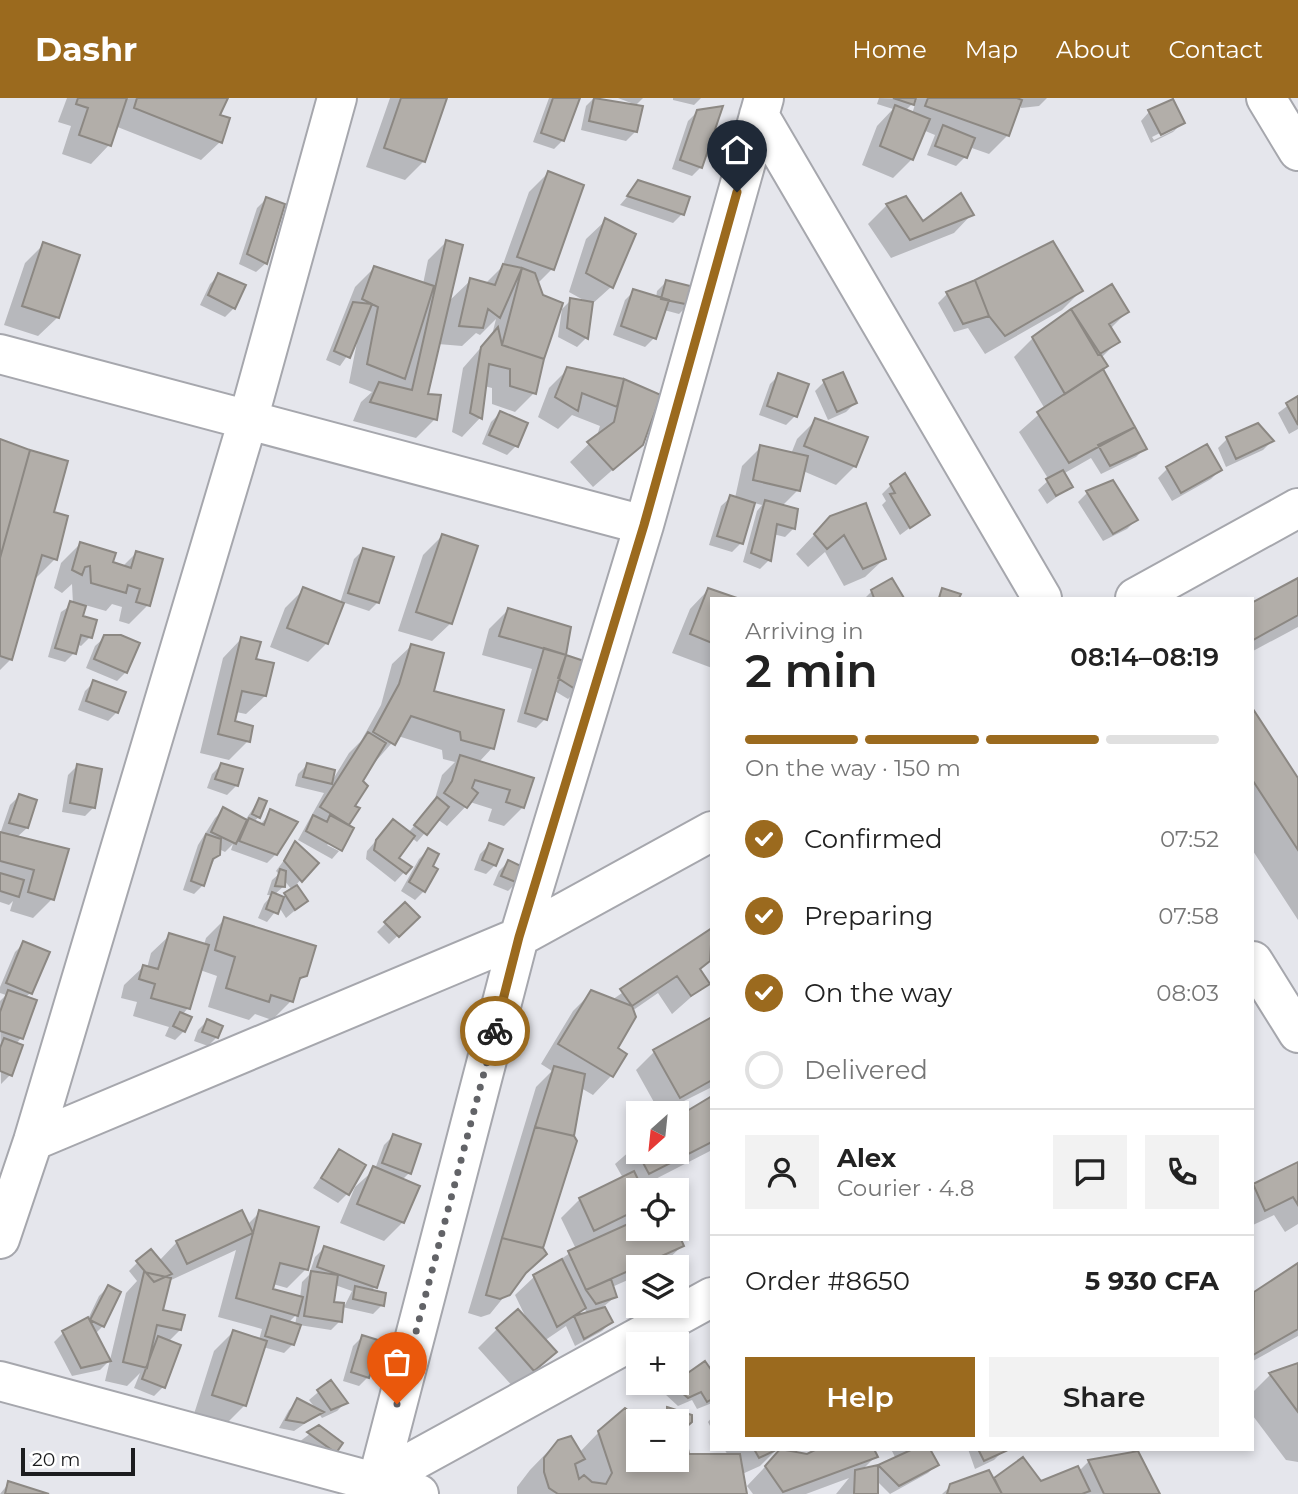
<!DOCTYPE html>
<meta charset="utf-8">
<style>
:root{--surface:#fff;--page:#f2f2f2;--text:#222;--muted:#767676;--line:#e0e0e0;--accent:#9b6a1e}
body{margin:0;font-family:Montserrat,sans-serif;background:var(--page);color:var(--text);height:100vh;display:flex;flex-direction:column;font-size:26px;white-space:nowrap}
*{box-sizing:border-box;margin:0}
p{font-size:23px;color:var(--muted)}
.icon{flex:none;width:38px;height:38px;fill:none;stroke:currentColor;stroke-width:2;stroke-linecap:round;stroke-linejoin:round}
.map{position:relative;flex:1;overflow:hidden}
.details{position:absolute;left:710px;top:499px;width:544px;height:854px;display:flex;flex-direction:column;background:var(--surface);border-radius:0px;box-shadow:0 4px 10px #0003}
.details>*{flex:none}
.needle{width:46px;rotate:207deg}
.tools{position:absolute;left:626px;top:1003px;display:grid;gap:14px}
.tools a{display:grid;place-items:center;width:63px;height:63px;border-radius:0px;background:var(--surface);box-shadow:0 4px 10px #0003;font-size:35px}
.scale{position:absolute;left:21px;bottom:18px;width:114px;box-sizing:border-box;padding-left:7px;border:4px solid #1c1d1f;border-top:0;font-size:19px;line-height:24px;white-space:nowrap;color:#1c1d1f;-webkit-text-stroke:5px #fff;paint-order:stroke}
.pin{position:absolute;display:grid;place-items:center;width:60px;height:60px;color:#fff;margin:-72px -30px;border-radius:50% 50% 50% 0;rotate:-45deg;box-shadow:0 0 7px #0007}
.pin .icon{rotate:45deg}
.courier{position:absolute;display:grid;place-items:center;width:70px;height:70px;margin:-35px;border:5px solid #9b6a1e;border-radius:50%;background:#fff;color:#222;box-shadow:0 2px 9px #0007}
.head em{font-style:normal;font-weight:600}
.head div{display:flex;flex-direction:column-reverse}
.head{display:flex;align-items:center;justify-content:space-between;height:119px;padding:0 35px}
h1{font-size:46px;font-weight:600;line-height:52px}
.bar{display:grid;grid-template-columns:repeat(4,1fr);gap:10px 7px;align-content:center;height:84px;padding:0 35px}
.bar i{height:9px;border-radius:5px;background:var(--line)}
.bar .current{background:var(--accent)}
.bar p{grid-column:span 4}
.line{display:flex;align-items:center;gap:18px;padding:0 35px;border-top:2px solid var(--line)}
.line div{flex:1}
.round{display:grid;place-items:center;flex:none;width:74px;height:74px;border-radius:0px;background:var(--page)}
ol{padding:0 35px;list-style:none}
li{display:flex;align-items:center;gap:21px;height:77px}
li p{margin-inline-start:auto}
li .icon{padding:7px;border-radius:50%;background:var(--accent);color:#fff;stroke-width:4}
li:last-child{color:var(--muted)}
li i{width:38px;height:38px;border:4px solid var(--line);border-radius:50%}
.primary-button{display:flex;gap:14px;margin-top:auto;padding:14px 35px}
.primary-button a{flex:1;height:80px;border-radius:0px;background:var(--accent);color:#fff;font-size:28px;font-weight:600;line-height:80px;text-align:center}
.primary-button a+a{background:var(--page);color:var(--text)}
header{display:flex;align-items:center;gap:42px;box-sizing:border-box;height:98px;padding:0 35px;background:var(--accent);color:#fff}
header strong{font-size:33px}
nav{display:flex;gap:38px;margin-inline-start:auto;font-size:24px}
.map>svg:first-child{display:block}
.shadow{fill:#0003;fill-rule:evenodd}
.building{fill:#b2aea9;stroke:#8c8883;stroke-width:2}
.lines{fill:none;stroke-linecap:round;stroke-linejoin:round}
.minor-casing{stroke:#a6a7ad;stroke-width:42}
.minor{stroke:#fff;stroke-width:38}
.done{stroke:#626367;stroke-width:7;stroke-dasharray:0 12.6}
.route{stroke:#9b6a1e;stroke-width:9}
</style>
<header>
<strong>Dashr</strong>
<nav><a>Home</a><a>Map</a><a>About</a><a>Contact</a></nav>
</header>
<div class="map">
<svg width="1298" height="1396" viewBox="0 0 1298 1396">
<rect width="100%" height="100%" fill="#e5e6ec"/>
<path class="shadow" d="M67,0H226L218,18L220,44L201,62L115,28L109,47L91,66L62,56L71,28L58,24Z
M390,0H446L424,63L405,82L366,69Z
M549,0H578L563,42L554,51L533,44Z
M594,0L631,7V5L618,0H643L635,8V34L626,43L581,32L586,8Z
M673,0H701L694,7L673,2Z
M879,0L917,1L905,13L912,16L917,0H1011L1008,37L989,56L969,49L965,59L956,68L927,57L935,37L923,32L912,61L893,80L862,67L877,28L893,11L877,6Z
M1020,0H1047L1039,8L1021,10Z
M698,13L701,69L692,78L672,71L688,23Z
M1149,14L1182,25L1173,34L1151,45L1141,23ZM1174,28V32L1154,42L1152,39Z
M548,75L552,171L537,186L542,198L561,206L534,295L515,314L492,306V290L484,288L480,320L462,339L452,334L463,270L492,237L496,221L480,237L476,235L462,248L438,246L426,297L435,321L416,340L353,323L361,304L372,294L349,285L357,244L340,268L326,262L355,189L374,170L423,186L428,162L447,143L448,204L471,182L485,186L502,169L529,94Z
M634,91L682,116L673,125L620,107Z
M906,100L923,125L972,116L954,135L891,160L868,126L887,107Z
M266,101L283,107L265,166L256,174L239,166L257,110Z
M605,123L611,189L591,207L586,240L577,249L558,239L562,211L571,202L587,204L569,194L586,141Z
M44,146L78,158L57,220L38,238L4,227L25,165Z
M219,177L234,210L225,219L200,207L210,186Z
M666,184L688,207L679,216L664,212L654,240L645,249L613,237L625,202L634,193L656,200L657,193Z
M1081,193L1062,212L985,256L968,230L954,234L938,205L947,196Z
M1127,214L1110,231L1117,244L1100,261L1102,272L1145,350L1136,359L1101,376L1091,360L1063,376L1070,389L1047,406L1038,392L1049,382L1019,334L1045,311L1014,259L1033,240Z
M568,271L624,282L642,346L593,389L570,364L597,338L600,328L572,317L558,331L538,319L549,290Z
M779,277L795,318L786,327L759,317L770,286Z
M824,284L855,305L846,314L828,322L815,293Z
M1298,300V331L1289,336L1278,315Z
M500,315L516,348L507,357L482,346L491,324Z
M816,322L855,368L836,387L803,373L798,392L782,408L794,430L785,439L773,436L769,462L760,471L743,464L757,413L762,407L754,405L741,445L732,454L709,447L721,408L731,399L735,400L742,368L761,349L791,356L797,341Z
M1257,327L1272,343L1263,352L1226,369L1218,350L1227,341Z
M0,342L66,364L51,415L55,461L33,483L11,561L0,572Z
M1167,371L1220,372L1211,381L1172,403L1158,380Z
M891,387L928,416L900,437L882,407L886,403L882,396Z
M1087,395L1136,422L1127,431L1103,443L1078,404Z
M831,419L884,461L865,479L844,488L825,454L808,469L796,456Z
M442,438L451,525L432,543L398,533L423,457Z
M80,446L122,469L136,455L148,507L129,526L119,523L122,509L112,506L106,513L85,507L81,519L90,539L81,548L77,546L74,555L65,564L48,559L61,514L73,506L72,486L62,495L54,490L61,465Z
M363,452L378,504L369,513L342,504L327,545L308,564L270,549L285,510L304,491L340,505L354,461Z
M891,482L902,500H865L872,493Z
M1298,482V529L1253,553V506Z
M708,492L732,500H712V570L672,555L690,511Z
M508,512L562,557L577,592L568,601L553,592L545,621L536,630L517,624L532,571L482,557L489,531Z
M105,539L126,574L117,583L86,570L95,548Z
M241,541L254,563L265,598L246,616L236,614L233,625L248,643L229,662L200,655L223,560Z
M411,548L432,595L492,650L479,664L531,681L523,709L504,728L488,723L492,711L470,704L447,728L437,721L417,744L412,740L397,760L409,769L395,784L366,761L367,753L393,723L408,735L434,704L442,677L455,664L443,661L442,652L398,638L375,664L373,663L360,683L341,752L330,744L327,747L339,753L332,761L298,742L324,695L295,688L298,676L307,667L332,683L349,655L361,643L381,607L392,566Z
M94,584L117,614L108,623L78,612L85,593Z
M1253,614L1298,683V822L1253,753Z
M221,667L241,673L236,688L227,697L207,690L212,676Z
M77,668L94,709L85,718L62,714L68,677Z
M19,698L27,730L16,740L52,801L33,820L10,813L13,803L9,807L0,804V736L10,707Z
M259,702V719L253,724L260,727L271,714L276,756L267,765L231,752L233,746L225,754L219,751L203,787L194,796L183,792L198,747L215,720L224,711L246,721Z
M296,746L316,765L295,788L306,803L286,820L279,809L267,824L258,820L264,806L272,797H267L272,782L279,776L276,773ZM284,782L292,792L282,800L274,797L284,788Z
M489,747L495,767L486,776L474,772L480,756Z
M428,752L424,793L415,802L401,793L419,761Z
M508,764L517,784L508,793L493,787L499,773Z
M405,806L417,819L389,846L377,834Z
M225,821L305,877L296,887L291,903L272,922L255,916L249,922L208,909L217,878L200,872L188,910L182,917L184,933L175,942L165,938L169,929L133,918L137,904L121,900L124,887L143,869L147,870L151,855L170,837L204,847L206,840Z
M712,832V850L698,872L707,885L672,916L658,895L632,913L616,950L625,956L611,978L593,997L581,990L521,1178L490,1216L481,1219L468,1215L536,989L552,973L541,966L573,913L592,894L612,902Z
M24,845L30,895L25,900L21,940L16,946L10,977L1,986L0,903L6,897L0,895V889L15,854Z
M712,921V989L660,1015L636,972L655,953Z
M207,923L217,939L208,948L194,943L198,932Z
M711,1000L712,1052L640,1089L639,1114L624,1130H639L682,1148L663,1166L639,1169V1177L612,1189L615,1199L603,1209L611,1224L602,1233L575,1248L566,1228L544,1243L554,1254L515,1291L478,1250L497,1231L527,1222L515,1197L534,1179L576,1151L561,1120L580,1101L623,1080L615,1066L639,1045V1054H677ZM584,1210L588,1216L574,1220Z
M393,1038L409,1075L402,1082L403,1124L384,1143L340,1125L355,1089L375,1071L384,1047Z
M339,1053L347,1096L338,1105L313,1090Z
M1298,1065V1126L1285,1134L1274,1117L1253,1127V1088Z
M260,1114L306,1171L287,1190L273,1186L271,1192L300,1200L302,1184L309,1177L315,1159L324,1150L375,1189L371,1193L382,1207L373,1216L342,1209L340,1223L331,1232L299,1227L293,1246L284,1255L263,1249L245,1307L226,1326L194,1316L214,1253L233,1234L259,1242L262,1231L218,1219L236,1152L169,1183L161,1213L180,1232L168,1244L163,1289L154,1298L134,1290L140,1275L127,1288L105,1283L126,1195L137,1183L129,1173L138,1164L159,1163L177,1144L247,1127ZM335,1187L352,1193L345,1207L332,1205ZM297,1216L295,1227L288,1225Z
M1298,1167V1238L1253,1263V1197Z
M108,1189L103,1228L95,1236L109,1263L100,1272L72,1278L54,1244L63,1235L88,1221L99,1198Z
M362,1239L368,1279L359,1288L343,1283L353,1248Z
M705,1265L712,1277V1305L697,1311L692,1302L678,1308L665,1296Z
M1298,1267V1364L1286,1362L1253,1318V1294L1270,1277Z
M330,1284L346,1304L337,1313L322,1320L319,1316L294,1333L279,1330L289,1312L298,1303L316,1311L309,1302Z
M668,1311L690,1318L682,1331L688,1357H728L724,1351H777L760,1368L740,1377L745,1396H517V1389L530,1372L558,1343L579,1355L599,1334L639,1362H677V1323H655Z
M712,1319V1332L708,1324Z
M319,1329L335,1354L299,1344Z
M814,1351H872L876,1358L862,1372L896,1361L891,1351H928L937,1366L928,1375L890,1396L876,1382V1396H836L849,1380L806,1396H753L747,1388L781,1352L807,1358L815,1354Z
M968,1351H1003V1353L994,1362L975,1371Z
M1023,1361L1040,1386L1078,1374L1089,1363L1158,1396H942L951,1388L993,1382Z
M9,1385L43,1396H0Z"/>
<path class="building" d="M78,0H127L111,48L79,37L88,10L76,6Z
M137,0H228L220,17L230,20L222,45L134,10Z
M401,0H447L425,64L384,50Z
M553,0H580L564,43L541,35Z
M594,0L643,8L637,34L589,23Z
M893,0H916L914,7Z
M928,0H1017L1022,2L1009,38L925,8Z
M1173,1L1185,25L1161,37L1148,12Z
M895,7L930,21L913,62L880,48Z
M723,8L702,70L680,62L697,12Z
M943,27L975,40L967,60L935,48Z
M548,73L584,87L554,172L517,159Z
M638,82L690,99L684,117L627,98Z
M961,95L974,117L910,142L886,106L906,98L923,123Z
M266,99L285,106L267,166L247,156Z
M605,120L636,136L613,190L586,175Z
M446,142L463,147L428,296L441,297L437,322L370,304L379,284L412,292Z
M1053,143L1083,193L1005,238L989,218L975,182Z
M43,144L80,157L59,220L22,208Z
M503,166L522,170L500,220L488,211L483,230L459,228L470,180L495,187Z
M374,168L434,188L405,281L367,266L378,209L362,201Z
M522,170L535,175L543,197L563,205L544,261L502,247Z
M218,175L246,187L235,211L208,197Z
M666,182L694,189L690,207L661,201Z
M975,182L989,218L963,226L946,194Z
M1112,186L1129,214L1109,226L1120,244L1098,257L1071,211Z
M633,191L669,202L656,241L621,228Z
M570,200L593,204L588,241L567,230Z
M353,204L372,206L350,260L334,253Z
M1071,211L1108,268L1065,296L1032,239Z
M498,229L502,247L544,261L536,296L510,288V271L489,266L482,321L470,315L481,249Z
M567,269L624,281L617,309L582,295L578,313L555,299Z
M1103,271L1135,329L1069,365L1037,314Z
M843,274L857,305L837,314L823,282Z
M778,275L809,286L797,319L767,308Z
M624,281L661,297L643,347L613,372L587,344L614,324Z
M1298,298V327L1286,305Z
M500,313L528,325L518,349L489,337Z
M815,320L868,339L856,369L804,348Z
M1258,325L1274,343L1236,361L1226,339Z
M1135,329L1147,351L1110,368L1098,347Z
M0,341L30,352L0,460Z
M1207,346L1222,372L1181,395L1166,369Z
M760,347L808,358L800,393L753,382Z
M30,352L68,363L54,414L68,418L57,462L42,457L12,562L0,558V460Z
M1063,372L1073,389L1056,398L1046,381Z
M905,375L930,417L910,430L890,396L895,395L890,386Z
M1113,382L1138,422L1113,436L1086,393Z
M730,397L755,405L743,446L717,438Z
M765,402L798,411L795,431L777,426L771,463L751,455Z
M866,405L886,461L863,471L844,437L827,451L814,436L830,418Z
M442,436L478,448L452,526L416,514Z
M80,444L116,455L113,464L131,470L136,453L163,461L150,508L136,504L140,491L128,487L126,495L91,485L90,468L85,469L82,477L72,472Z
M363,450L394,459L379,505L348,495Z
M892,480L904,500H874L871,492Z
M1298,480V517L1253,542V504Z
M303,489L344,505L328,546L287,530Z
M708,490L737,500H712V545L690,536Z
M942,490L961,496L959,500H939Z
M70,503L86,508L83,518L97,522L92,540L81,537L76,556L55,550Z
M508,510L571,529L566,557L499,538Z
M104,537H121L140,545L127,575L94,561Z
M241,539L261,544L256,561L274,565L266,598L242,593L235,623L253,628L250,644L218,636Z
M411,546L444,555L434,593L504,612L494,651L461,642L460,634L411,618L395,647L373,634L399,586Z
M544,550L566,557L547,622L525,615Z
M566,557L587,564L578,593L558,580Z
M93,582L126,594L118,615L86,603Z
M1253,611L1298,680V752L1253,683Z
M368,634L386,645L363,683L368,688L355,708L360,710L349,727L320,709Z
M460,657L534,680L524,710L506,704L510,692L475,682L472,690L478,695L467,710L444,695L452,683Z
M221,665L243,671L238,688L215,681Z
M307,665L335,672L332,686L303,679Z
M77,666L102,671L95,710L70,705Z
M19,696L37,702L28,730L9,725Z
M437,699L449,709L427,737L414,727Z
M259,700L267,703L260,720L252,716Z
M223,709L247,722L236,746L211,734Z
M270,711L298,724L277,757L239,743L249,720L264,727Z
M313,717L327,724L330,717L354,730L342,753L306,733Z
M393,721L415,738L399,760L412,769L406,776L374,752L376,742Z
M0,734L69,751L54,802L28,794L34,772L0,763Z
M206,736L221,741L220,757L213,761L204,788L191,783Z
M295,743L319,765L302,784L284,763Z
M489,745L503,751L496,768L482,762Z
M428,750L439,756L433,768L438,771L425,794L409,784Z
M508,762L525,770L518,785L501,778Z
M280,771L286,773L285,789L275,788Z
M0,775L24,782L19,799L0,793Z
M297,787L308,803L295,812L284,795Z
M272,794L284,799L278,816L266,811Z
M405,804L420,819L399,839L384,824Z
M224,819L316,848L307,878L300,880L293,904L271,897L269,904L226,890L235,859L215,852Z
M712,830L710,863L700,871L710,886L691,898L677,878L632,908L620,891Z
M169,835L209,847L190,911L151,900L155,886L139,881L143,867L158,871Z
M23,843L50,854L32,896L6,885Z
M8,892L37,902L23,941L0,933V914Z
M591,892L632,908L636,919L618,950L627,956L613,979L558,946Z
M180,914L192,919L185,934L173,928Z
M712,919V982L680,1000L653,952Z
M207,921L223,928L218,940L202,934Z
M4,940L23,947L12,978L0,973V950Z
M554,968L585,976L574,1038L535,1029Z
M712,998V1044L649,1076L633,1046L639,1042V1054H677V1019Z
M535,1029L574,1038L577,1043L543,1150L502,1140Z
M393,1036L421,1046L411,1076L382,1065Z
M339,1051L366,1067L349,1097L321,1080Z
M1298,1064V1107L1293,1099L1265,1113L1253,1086Z
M373,1068L420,1088L404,1125L357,1106Z
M634,1073L643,1092H639V1111L594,1133L579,1100Z
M242,1112L253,1135L187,1166L176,1143Z
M259,1112L319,1129L308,1172L280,1165L273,1191L303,1199L298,1218L236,1200Z
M639,1121V1130H676L684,1148L586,1192L568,1153Z
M502,1140L543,1150L547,1156L526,1175L510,1197L500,1201L486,1197Z
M324,1148L384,1168L377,1190L317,1169Z
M151,1151L172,1176L154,1184L136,1163Z
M562,1161L586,1210L557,1229L533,1177Z
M1298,1165V1231L1253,1257L1254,1194Z
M311,1173L338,1177L334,1204L344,1205L342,1224L304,1218Z
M144,1174L171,1180L163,1212L185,1217L181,1232L157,1227L147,1270L123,1264Z
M611,1181L617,1199L596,1206L586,1192Z
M108,1187L121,1194L104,1229L90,1222Z
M355,1188L386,1195L384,1208L353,1201Z
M605,1209L613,1224L584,1241L574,1218Z
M518,1211L557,1254L534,1273L496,1230Z
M271,1218L301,1227L294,1247L265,1238Z
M88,1219L111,1263L81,1270L62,1233Z
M233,1232L267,1243L246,1308L212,1297Z
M362,1237L381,1243L369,1280L351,1274Z
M158,1238L181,1247L165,1290L142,1281Z
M705,1263L712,1273V1301L707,1304L701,1294L688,1300L672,1286Z
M1298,1265V1314L1269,1275Z
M331,1282L348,1305L331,1312L317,1292Z
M297,1300L324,1314L304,1325L286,1322Z
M667,1309L692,1317V1324L684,1331L689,1356H740L747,1396H558L549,1390L544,1374V1360L558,1342L571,1338L585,1361L575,1366L579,1381L584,1377L592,1384L606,1386L612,1375L598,1333L625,1310L642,1323H639V1362H677V1323H667Z
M319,1327L343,1345L336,1355L307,1334Z
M754,1351H778L759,1360Z
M780,1351L807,1356L817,1351H874L878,1359L783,1394L765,1368Z
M913,1351H930L939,1367L899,1388L878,1367Z
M978,1351H1004L1006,1353L984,1363Z
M1138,1353L1160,1396H1104L1088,1362Z
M1023,1359L1041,1383L1078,1368L1090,1393L1082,1396H1002L994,1380Z
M878,1367V1396H854L855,1372Z
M989,1372L1002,1396H947L950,1386Z
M8,1383L49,1396H5Z"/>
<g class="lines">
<g class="minor-casing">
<path id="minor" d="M1266,0L1298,53
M759,17L1042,500
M0,256L644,427
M1135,500L1298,410
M1253,863L1298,935
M33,1043L519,839L712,733
M0,1141L33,1043L248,322L337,0
M0,1283L419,1396
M377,1383L712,1199
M374,1396L519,839L644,427L764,0"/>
</g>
<use href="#minor" class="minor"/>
</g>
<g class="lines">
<path class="done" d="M397,1306L495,933"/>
<path class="route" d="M495,933L519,839L644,427L737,94"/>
</g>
</svg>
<div class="tools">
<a><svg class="needle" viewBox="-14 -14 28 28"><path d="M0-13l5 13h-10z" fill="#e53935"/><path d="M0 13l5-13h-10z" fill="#767676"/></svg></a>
<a><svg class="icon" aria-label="locate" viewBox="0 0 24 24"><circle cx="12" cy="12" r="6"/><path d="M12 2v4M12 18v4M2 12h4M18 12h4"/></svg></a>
<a><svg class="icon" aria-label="layers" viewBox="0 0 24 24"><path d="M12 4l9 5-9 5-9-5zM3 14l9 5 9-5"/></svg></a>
<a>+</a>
<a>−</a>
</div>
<div class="scale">20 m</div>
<div class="pin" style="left:397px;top:1306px;background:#ea580c"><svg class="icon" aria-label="bag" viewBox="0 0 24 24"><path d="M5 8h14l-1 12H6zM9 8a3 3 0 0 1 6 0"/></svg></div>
<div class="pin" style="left:737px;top:94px;background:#1f2937"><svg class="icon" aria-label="home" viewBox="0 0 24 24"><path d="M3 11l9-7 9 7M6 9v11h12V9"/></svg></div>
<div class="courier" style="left:495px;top:933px"><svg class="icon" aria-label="bike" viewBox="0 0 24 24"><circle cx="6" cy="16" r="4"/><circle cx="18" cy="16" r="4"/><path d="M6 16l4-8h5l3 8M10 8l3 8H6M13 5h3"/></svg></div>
<section class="details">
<div class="head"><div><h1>2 min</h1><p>Arriving in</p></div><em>08:14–08:19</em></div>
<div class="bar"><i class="current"></i><i class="current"></i><i class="current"></i><i></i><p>On the way · 150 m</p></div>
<ol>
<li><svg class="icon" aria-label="check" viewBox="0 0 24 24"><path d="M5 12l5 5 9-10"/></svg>Confirmed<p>07:52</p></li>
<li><svg class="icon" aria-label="check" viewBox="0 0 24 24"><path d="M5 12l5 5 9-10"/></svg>Preparing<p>07:58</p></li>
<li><svg class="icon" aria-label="check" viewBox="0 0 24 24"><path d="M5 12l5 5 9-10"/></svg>On the way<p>08:03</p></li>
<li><i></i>Delivered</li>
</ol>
<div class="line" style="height:126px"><a class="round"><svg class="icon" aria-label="person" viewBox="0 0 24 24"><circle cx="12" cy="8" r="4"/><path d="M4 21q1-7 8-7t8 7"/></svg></a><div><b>Alex</b><p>Courier · 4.8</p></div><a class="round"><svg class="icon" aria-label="chat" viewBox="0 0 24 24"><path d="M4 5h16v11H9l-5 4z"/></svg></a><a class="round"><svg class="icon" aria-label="phone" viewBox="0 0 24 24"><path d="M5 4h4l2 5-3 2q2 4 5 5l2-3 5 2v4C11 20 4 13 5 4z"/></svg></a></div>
<div class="line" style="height:91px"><div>Order #8650</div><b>5 930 CFA</b></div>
<div class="primary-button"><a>Help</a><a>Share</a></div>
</section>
</div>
